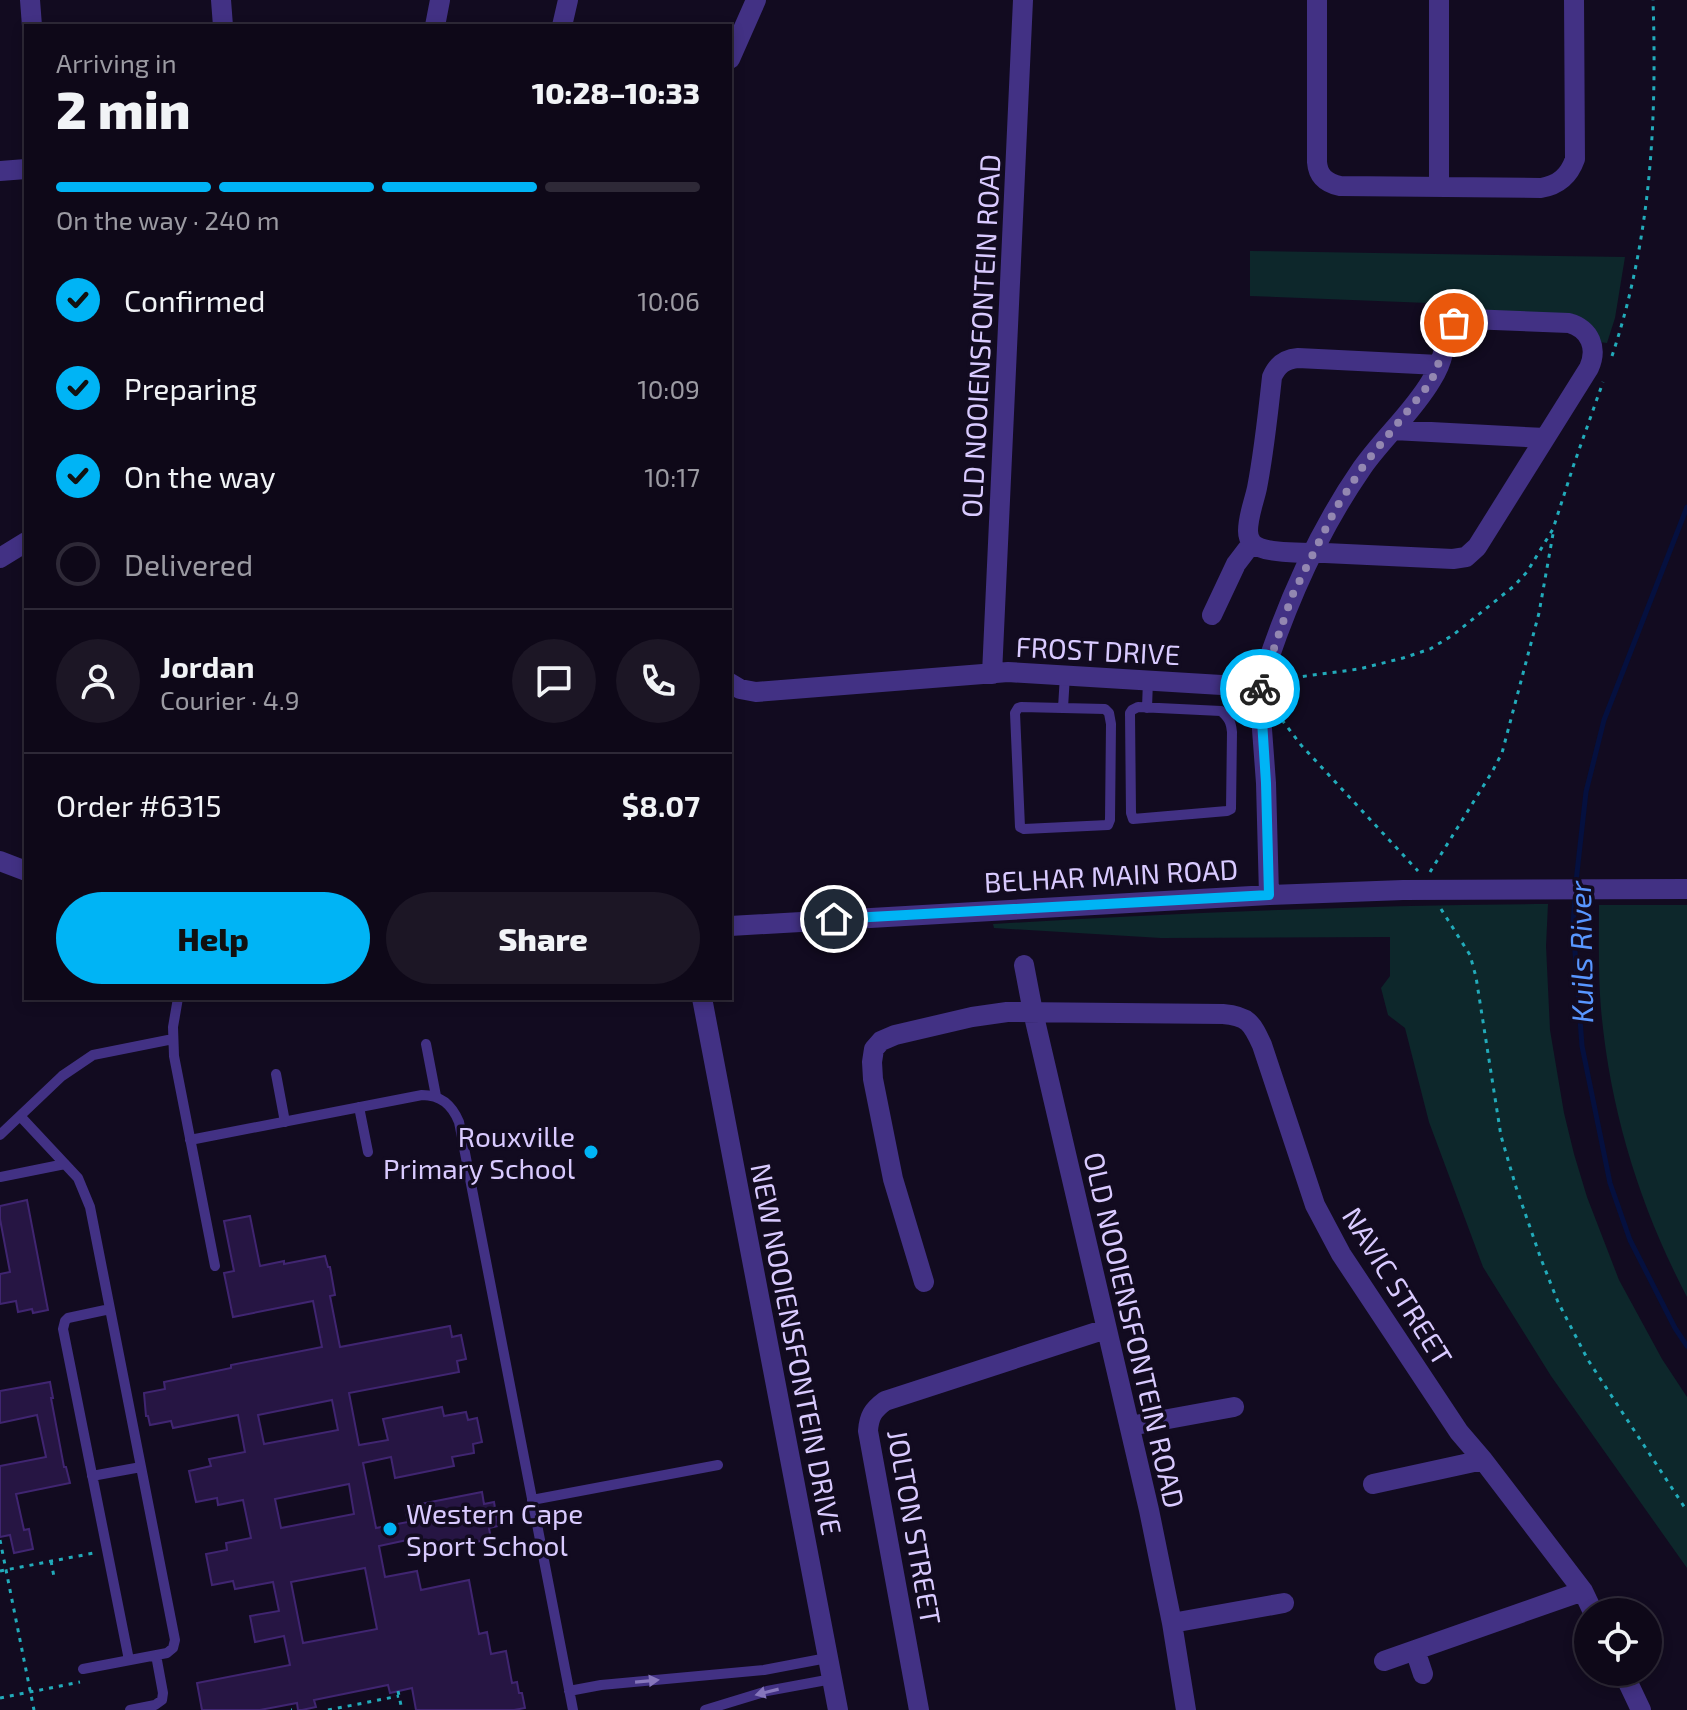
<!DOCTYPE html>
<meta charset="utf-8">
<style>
:root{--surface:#0e0818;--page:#1c1625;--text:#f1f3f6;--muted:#9b9aa2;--line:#2e2937;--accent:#00b4f5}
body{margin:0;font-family:"Exo 2",sans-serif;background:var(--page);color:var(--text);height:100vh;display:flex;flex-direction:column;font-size:30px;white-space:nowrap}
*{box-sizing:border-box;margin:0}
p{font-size:26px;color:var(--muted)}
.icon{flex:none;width:44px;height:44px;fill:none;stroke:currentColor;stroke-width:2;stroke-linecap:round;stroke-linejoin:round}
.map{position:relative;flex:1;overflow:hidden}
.panel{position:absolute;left:24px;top:24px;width:708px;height:976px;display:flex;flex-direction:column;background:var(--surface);border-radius:0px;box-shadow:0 4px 12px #0003,0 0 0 2px var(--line)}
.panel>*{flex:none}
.tools{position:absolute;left:1574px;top:1598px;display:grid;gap:16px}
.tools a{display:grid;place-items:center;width:88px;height:88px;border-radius:50%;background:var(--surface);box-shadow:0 4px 12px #0003,0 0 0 2px var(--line);font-size:40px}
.pin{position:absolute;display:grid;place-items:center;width:68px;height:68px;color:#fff;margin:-34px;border:4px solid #fff;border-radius:50%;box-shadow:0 2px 8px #0007}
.courier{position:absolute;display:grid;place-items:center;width:80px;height:80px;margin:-40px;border:6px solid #00b4f5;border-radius:50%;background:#fff;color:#222;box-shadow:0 2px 10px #0007}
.head em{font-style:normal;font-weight:800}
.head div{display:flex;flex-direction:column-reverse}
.head{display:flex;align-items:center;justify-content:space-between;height:136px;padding:0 32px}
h1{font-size:52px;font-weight:800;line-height:60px}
.bar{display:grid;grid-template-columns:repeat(4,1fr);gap:12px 8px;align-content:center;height:96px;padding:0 32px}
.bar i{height:10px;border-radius:6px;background:var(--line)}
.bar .current{background:var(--accent)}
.bar p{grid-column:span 4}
.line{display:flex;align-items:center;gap:20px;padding:0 32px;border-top:2px solid var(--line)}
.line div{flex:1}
.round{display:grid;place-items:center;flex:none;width:84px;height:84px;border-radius:42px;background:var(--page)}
ol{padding:0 32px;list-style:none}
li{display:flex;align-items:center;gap:24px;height:88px}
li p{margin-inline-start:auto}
li .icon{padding:8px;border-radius:50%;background:var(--accent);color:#111;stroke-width:4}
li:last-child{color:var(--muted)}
li i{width:44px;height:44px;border:4px solid var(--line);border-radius:50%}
.action{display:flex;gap:16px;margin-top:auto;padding:16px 32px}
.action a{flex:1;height:92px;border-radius:48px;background:var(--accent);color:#111;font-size:32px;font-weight:800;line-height:92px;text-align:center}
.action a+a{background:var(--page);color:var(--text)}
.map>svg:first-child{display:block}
.green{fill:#0d272b}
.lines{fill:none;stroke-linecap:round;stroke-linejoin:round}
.stream{stroke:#05103f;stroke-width:5}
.building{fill:#261543;stroke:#402571;stroke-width:2;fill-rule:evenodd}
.path{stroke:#22abba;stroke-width:3;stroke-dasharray:4 6;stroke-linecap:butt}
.service{stroke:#423184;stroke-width:10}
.minor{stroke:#423184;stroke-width:20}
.tertiary{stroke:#423184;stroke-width:20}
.oneway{fill:#8676bb}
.done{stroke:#9387b1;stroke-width:8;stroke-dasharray:0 14.4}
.route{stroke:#00b4f5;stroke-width:10}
.poi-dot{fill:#00b4f5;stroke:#120b20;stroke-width:3}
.labels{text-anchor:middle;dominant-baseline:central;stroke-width:7;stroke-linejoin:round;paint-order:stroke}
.street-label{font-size:28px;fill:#d9caff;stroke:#120b20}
.poi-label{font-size:28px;fill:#d9caff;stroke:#120b20;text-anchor:end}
.water-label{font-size:30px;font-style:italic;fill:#5896ff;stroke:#120b20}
</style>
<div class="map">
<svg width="1687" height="1710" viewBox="0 0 1687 1710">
<rect width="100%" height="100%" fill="#120b20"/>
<path class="green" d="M1250,251L1625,257L1615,318L1607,343L1599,342L1594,332L1447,318L1428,303L1250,296Z
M1548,904L1546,946L1550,1030L1564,1113L1574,1154L1587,1197L1619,1280L1662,1359L1687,1397V1568L1551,1376L1483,1267L1429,1122L1405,1028L1388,1015L1381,988L1390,976V937L1161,938L994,928L993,924C1178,913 1363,905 1548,904Z
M1599,905H1687V1297C1640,1207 1610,1111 1601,1009C1598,975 1599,939 1599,905Z"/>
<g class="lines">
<path class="stream" d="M1576,882L1586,792L1604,720L1687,507
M1575,896L1573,924L1582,1046L1610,1183L1630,1240L1675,1328L1687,1346"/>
</g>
<path class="building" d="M27,1200L48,1310L33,1313L32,1309L18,1312L16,1301L0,1304V1274L10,1272L0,1219V1206Z
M250,1216L260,1266L284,1261V1264L325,1256L328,1267H330L335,1295L330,1296L340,1347L450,1326L452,1337L461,1335L466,1359L457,1361L459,1372L349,1393L359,1445L388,1440L383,1419L442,1407L444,1416L466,1412L468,1420L477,1418L482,1442L473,1444L474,1453L452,1457L454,1466L395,1478L391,1457L363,1463L376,1528L408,1522L405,1507L482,1492L484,1504L494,1502L498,1526L489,1528L491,1539L415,1554L412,1539L379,1546L385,1577L417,1571L421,1590L469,1580L479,1634L487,1632L491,1654L506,1651L512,1683L517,1682L519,1693H522L525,1708L514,1710H416L412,1688L390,1693L388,1685L314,1700L316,1707L302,1710H298L297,1703L260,1710H202L197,1683L290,1665L284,1636L255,1642L250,1616L279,1611L273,1582L235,1589L233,1581L212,1585L206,1554L227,1550L226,1543L251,1538L243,1500L218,1505L217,1498L196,1502L189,1471L211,1466L209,1459L245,1452L238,1415L173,1428L171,1421L150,1425L148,1416H146L144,1393L165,1389L164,1382L231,1368V1365L322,1347L313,1301L233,1317L224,1273L234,1271L224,1221ZM332,1400L338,1430L264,1444L258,1415ZM349,1484L354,1514L281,1528L275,1499ZM365,1568L377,1629L303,1643L291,1582Z
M50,1382L53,1398H51L64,1467H66L70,1483L16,1494L24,1530L29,1529L33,1549L14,1553L10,1535L0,1537V1466L46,1457L37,1415L0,1423V1391Z"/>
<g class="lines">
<path class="path" d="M1612,356C1651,239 1657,122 1653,0
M1283,679L1359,669L1403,658L1430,649L1453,635L1514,586L1527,572L1553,529L1574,464L1603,382
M1282,720L1301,745L1418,871
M1430,872L1492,772L1502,753L1539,613L1553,534
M1441,909L1470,955L1476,977L1501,1136L1516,1187L1541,1259L1558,1302L1588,1360L1687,1511
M0,1540L34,1710
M51,1561L54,1577
M0,1571L94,1553
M398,1691L402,1710
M0,1698L80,1682
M291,1710H292
M328,1710L399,1696"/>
<path class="service" d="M1021,707L1105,709L1109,713L1111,724L1110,820L1108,825L1024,829L1020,827L1015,713L1018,708Z
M1138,707L1221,711C1229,718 1231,722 1232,732L1231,809L1227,811L1133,819L1131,813L1130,713L1132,710Z
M1063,708L1065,675
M1147,708L1148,680
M178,998L173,1027L174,1056L215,1266
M426,1044L436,1096
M276,1074L285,1122
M359,1107L368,1152
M20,1116L78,1178L90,1207L175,1640L173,1648L167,1653L83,1669
M0,1135L62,1076L93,1055L173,1039
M190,1140L422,1095C441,1095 452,1105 459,1122L573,1710
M0,1177L65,1164
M110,1309L68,1318L65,1321L63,1329L129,1660
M92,1476L141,1467
M532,1500L718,1465
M569,1691L601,1685L764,1670L827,1658
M130,1710L155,1705L162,1700L163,1693L156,1655
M705,1710L767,1691L832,1679"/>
<path class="minor" d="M30,0L32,26
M221,0L223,26
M1317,0V162C1318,176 1326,183 1340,186L1541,188C1559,185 1569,176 1575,159L1574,0
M1439,0V187
M435,26L440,0
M730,59L756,0
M0,171L26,169
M1393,430L1545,438
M0,558L26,542
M1212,615L1236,564L1252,543
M992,674L1023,0
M730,683L740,689L756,692L1008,672L1238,686L1259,689L1266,783L1269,895
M1259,689C1283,611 1315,536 1362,468C1383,438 1412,413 1431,381C1436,373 1441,363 1443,353C1447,335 1444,321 1469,319L1569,323C1590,329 1598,348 1589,368L1477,547L1466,557L1453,559L1325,553C1309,553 1262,554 1252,543C1249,539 1248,535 1248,531C1248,516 1254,502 1257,488C1264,452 1268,414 1272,377C1277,365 1285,359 1298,358L1439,365
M0,861L26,871
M730,926L1269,895L1403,890L1687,889
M1024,965L1033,1012L1149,1510L1172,1623L1186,1710
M924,1282L893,1179L873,1079L872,1062L874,1049L881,1041L895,1035L972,1017L1007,1012L1223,1014C1248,1016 1252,1023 1262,1045L1315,1205L1341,1254L1459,1432L1483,1460L1583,1591L1593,1612
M1130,1426L1234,1407
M1373,1484L1483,1460
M1172,1623L1284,1603
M1415,1650L1423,1674
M1384,1661L1583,1591
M1623,1672L1641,1710
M919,1710L868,1431C869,1416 873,1410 885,1401L1106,1329"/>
<path class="tertiary" d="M562,26L568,0
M702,998L838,1710"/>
</g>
<defs><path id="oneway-solid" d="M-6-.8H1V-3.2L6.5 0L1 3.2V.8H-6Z" transform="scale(2)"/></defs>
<g class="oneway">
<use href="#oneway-solid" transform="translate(647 1681) rotate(-5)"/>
<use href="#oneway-solid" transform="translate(767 1692) rotate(166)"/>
</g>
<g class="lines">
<path class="done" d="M1260,689L1292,596L1336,508L1364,465L1431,382L1443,352L1447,332L1454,323"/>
<path class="route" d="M834,919L1269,895L1266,783L1260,689"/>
</g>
<g class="poi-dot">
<circle cx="591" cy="1152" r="8"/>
<circle cx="390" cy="1529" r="8"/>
</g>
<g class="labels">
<g class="street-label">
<text transform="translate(980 336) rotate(-87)">OLD NOOIENSFONTEIN ROAD</text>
<text transform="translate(1098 650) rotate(3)">FROST DRIVE</text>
<text transform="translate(1111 875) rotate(-3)">BELHAR MAIN ROAD</text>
<text transform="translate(1398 1286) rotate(58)">NAVIC STREET</text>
<text transform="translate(1135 1330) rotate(77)">OLD NOOIENSFONTEIN ROAD</text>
<text transform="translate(797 1349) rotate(79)">NEW NOOIENSFONTEIN DRIVE</text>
<text transform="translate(915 1527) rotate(80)">JOLTON STREET</text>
</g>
<g class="poi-label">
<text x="575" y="1136">Rouxville<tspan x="575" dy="32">Primary School</tspan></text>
<text x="406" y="1513" text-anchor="start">Western Cape<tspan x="406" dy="32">Sport School</tspan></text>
</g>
<g class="water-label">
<text transform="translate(1580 952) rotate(-91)">Kuils River</text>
</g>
</g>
</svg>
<div class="tools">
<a><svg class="icon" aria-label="locate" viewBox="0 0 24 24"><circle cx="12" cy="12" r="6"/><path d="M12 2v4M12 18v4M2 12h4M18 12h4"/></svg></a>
</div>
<div class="pin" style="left:1454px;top:323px;background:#ea580c"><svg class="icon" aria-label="bag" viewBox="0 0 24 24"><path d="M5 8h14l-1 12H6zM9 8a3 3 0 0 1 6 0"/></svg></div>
<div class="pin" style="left:834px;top:919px;background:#1f2937"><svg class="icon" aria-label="home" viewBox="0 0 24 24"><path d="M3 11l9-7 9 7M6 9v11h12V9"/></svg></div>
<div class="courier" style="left:1260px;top:689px"><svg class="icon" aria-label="bike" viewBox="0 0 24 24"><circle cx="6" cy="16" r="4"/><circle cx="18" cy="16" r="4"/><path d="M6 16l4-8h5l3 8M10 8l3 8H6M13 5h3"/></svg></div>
<section class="panel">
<div class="head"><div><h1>2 min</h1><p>Arriving in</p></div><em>10:28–10:33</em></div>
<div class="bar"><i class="current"></i><i class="current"></i><i class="current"></i><i></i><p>On the way · 240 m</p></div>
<ol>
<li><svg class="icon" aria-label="check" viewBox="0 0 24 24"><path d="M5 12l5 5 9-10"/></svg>Confirmed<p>10:06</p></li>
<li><svg class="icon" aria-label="check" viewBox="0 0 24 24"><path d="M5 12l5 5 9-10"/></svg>Preparing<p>10:09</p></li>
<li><svg class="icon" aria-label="check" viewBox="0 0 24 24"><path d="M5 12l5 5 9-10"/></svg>On the way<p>10:17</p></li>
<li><i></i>Delivered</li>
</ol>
<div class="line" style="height:144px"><a class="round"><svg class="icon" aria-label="person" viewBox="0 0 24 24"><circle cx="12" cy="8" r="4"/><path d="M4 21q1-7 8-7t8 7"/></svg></a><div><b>Jordan</b><p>Courier · 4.9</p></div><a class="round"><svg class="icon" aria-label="chat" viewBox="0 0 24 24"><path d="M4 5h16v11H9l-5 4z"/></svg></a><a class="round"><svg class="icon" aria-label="phone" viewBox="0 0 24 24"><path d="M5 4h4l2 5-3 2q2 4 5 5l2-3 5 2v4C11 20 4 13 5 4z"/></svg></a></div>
<div class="line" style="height:104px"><div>Order #6315</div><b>$8.07</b></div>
<div class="action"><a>Help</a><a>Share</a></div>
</section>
</div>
